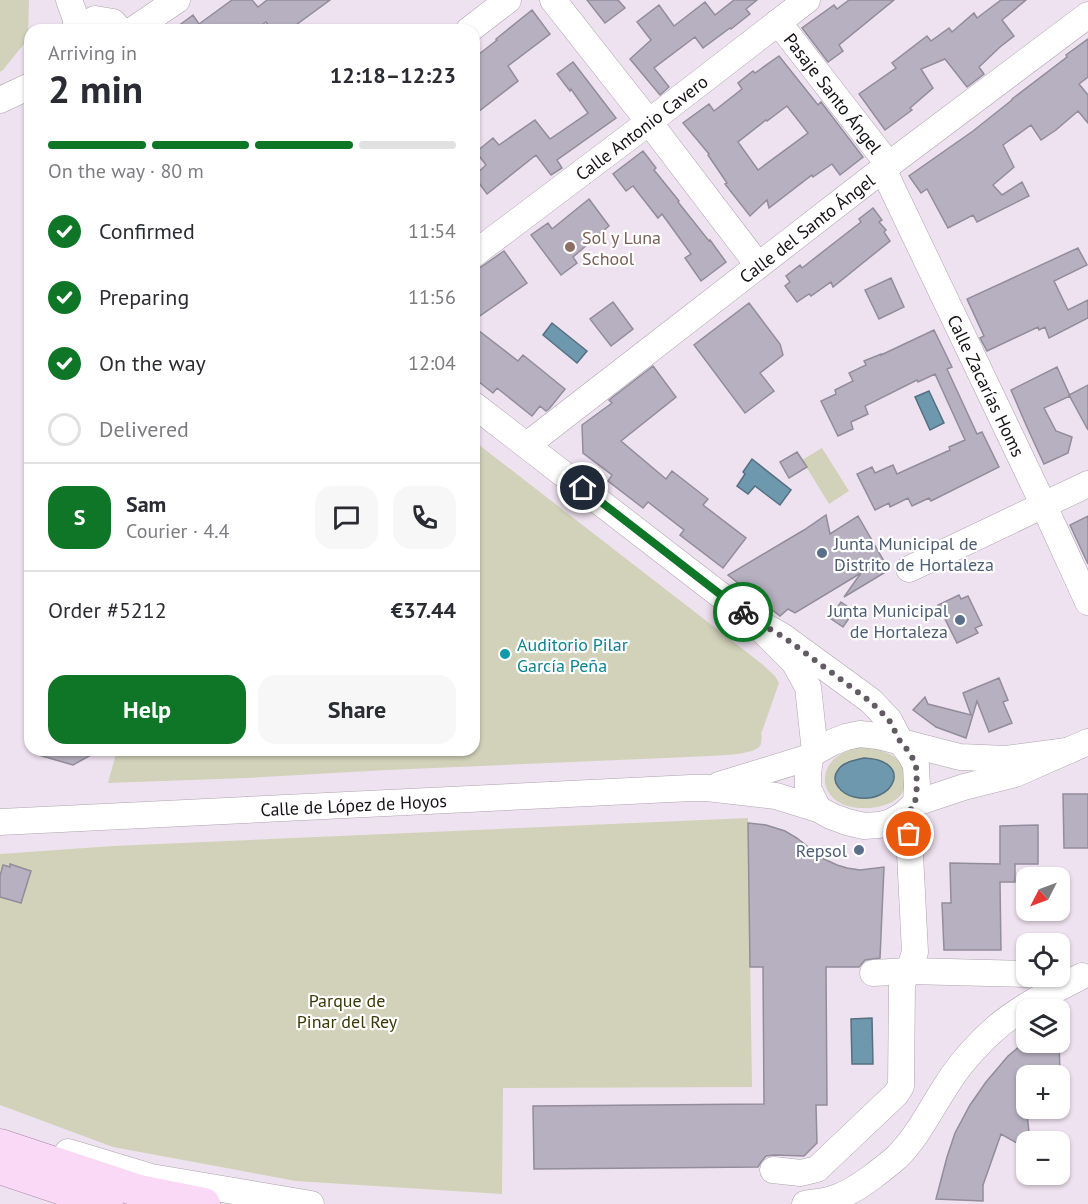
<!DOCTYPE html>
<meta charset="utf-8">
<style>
:root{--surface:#fff;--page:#f7f7f7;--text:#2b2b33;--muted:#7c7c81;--line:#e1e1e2;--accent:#107627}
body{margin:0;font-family:"PT Sans",sans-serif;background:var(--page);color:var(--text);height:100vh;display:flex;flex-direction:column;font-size:22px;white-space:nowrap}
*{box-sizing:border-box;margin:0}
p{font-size:20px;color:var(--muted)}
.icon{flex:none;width:33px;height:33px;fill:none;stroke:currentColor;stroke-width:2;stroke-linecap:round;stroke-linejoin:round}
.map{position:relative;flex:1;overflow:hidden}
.details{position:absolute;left:24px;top:24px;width:456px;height:732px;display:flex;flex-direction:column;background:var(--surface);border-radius:18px;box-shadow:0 2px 4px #0004}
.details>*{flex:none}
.needle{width:39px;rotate:228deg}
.buttons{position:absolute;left:1016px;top:867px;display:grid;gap:12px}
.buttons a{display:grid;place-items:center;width:54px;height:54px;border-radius:12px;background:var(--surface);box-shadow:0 2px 4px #0004;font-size:30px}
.pin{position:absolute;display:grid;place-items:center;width:51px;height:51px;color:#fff;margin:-26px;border:3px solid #fff;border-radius:50%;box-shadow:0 2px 6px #0007}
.courier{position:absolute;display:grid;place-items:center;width:60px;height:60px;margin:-30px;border:4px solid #107627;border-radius:50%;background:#fff;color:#222;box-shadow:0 2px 8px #0007}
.headline em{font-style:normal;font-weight:700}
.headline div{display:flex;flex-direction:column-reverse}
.headline{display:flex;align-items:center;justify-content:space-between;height:102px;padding:0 24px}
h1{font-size:39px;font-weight:700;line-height:45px}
.bar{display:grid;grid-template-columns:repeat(4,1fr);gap:9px 6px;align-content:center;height:72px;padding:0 24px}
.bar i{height:8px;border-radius:4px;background:var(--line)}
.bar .current{background:var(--accent)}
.bar p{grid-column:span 4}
.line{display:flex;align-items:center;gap:15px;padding:0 24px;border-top:2px solid var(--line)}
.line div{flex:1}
.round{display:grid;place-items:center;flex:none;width:63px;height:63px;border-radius:18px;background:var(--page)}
ol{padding:0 24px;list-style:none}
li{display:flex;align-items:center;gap:18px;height:66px}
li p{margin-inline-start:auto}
li .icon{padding:6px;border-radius:50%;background:var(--accent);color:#fff;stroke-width:4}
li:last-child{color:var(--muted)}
li i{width:33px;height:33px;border:3px solid var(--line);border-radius:50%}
.action{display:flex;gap:12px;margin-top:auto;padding:12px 24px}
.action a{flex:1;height:69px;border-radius:18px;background:var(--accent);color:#fff;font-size:24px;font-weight:700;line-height:69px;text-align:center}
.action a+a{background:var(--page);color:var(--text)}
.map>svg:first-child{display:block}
.green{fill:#d1d2b9}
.water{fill:#6e98ae;stroke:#547081;stroke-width:1.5}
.building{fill:#b6b0c0;stroke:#928c9b;stroke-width:1.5;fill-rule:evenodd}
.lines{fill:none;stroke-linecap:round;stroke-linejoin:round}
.minor-casing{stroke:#aea2af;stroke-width:27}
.major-casing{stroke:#a883a5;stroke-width:33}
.minor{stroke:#fff;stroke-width:26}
.major{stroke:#fad9f7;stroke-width:32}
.done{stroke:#635b63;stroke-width:6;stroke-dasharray:0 10.8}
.route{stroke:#107627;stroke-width:8}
.education-dot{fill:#8d6e63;stroke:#fff;stroke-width:2}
.service-dot{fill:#5c6f8a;stroke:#fff;stroke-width:2}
.culture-dot{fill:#0f9aa8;stroke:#fff;stroke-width:2}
.labels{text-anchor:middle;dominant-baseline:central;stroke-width:4.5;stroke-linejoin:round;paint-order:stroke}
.street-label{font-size:18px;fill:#171217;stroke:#fff}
.education-label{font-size:18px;fill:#785e54;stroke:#fff;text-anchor:start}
.service-label{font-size:18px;fill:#4e5e75;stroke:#fff;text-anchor:end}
.culture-label{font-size:18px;fill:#0d838f;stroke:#fff;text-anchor:start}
.park-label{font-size:18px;fill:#393a05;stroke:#fff}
</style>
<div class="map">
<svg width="1088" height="1204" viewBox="0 0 1088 1204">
<rect width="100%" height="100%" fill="#efe2f0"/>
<path class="green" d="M0,0H29L28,39L3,70L0,72Z
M474,441L762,664L775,676L779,683L761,734L762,736C761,739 762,743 760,746C753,755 722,755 711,756L387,770L247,778L108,783L117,750H474Z
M822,448L849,491L829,504L802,460Z
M866,747C879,749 895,754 903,765C906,769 906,773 905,778C905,782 905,787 903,791C898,803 879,808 867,808C811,810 811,750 866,747Z
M748,818L752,1087L503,1088L502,1194L296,1181L113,1147L0,1105V854L113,846Z"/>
<path class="water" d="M552,323L587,351L577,363L543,335Z
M929,391L944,423L930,430L915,397Z
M752,459L791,490L780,505L755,486L748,494L737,486L745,474L743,472Z
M864,758C915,760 894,806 854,797C842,794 829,782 838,770C843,762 855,760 864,758Z
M872,1018L873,1064H852L851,1019Z"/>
<path class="building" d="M232,0H252L258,7L267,0H330L289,30H272L266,22L255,30H173L193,15L199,24Z
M587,0H618L625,8L605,23Z
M734,0H757L746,9L750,14L731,29L730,28L703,48L695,37L654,68L669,87L660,95L630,59L651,40L637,22L659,5L674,26L705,2L715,15Z
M849,0H894L839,45L843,51L828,62L802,28L834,5L837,9Z
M1001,0H1026L1002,20L1014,36L1000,47L979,67L984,74L967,87L945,59L921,69L933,88L910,108L912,110L885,130L859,94L896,68L892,63L927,36L931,41L949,28L952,32L974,13L977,18Z
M532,10L550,34L508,66L518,81L474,115V58L497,40L496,39Z
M1088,39V77L1079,84L1088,95V123L1078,111L1056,130L1041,140L1031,125L1003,145L1014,167L993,185L1002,195L1022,182L1029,196L977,222L973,215L948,228L927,189L921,193L909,176L973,131L1012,100V99L1067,57L1066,55Z
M779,56L818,105L821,102L863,157L840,175L832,164L813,177L812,175L769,208L767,200L750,216L725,184L727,183L708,155L709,154L683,123L709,104L714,111L742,89L738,83L753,71L755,73ZM787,106L808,133L758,170L738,142L766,120L767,121Z
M573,62L616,118L557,160L562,168L551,175L536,155L487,194L474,176L486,165L476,152L493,138L499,145L535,120L550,139L588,113L571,89L570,91L557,74Z
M643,151L656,168L654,170L679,201L678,202L709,241L710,240L726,262L701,281L685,258L691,254L662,214L658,218L633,186L626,191L613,174Z
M589,199L609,226L573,257L577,263L561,275L531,235L548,223L552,229Z
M873,208L882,220L879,222L886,230L884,232L890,241L833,287L831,282L811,296L809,294L797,302L785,286L790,282L786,276L800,265L802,268L843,236L861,222L859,219Z
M1078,248L1087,265L1054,281L1068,310L1088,300V318L1049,338L1045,327L1039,330L1038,327L987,351L980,338L984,336L967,299Z
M504,251L527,283L474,320V272Z
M891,278L904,307L879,319L865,290Z
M613,302L633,329L611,346L590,319Z
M749,303L780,344L783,355L760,373L774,391L745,413L694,345Z
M474,327L518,361L523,355L565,389L549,409L546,411L540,406L532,416L497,388L493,393L474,378Z
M934,330L952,367L947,369L977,434L982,432L999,467L931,501L929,498L912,506L908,498L890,507L889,503L875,510L857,474L872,467L875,473L893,465L897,474L950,450L949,447L965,440L935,374L918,382L917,380L865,406L868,414L851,422L853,429L838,436L821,401L836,394L835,390L853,381L849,373L866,365L864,361L881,354V355Z
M653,366L676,397L621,441L666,479L672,471L708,499L703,505L746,538L723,568L680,535L684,530L648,502L643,508L608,481L612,475L583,453L582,425L612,403L609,400Z
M1057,367L1070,396L1044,408L1056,431L1072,437L1068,453L1044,464L1027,427L1011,390Z
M1088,385V430L1069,395Z
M797,452L807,467L789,478L780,462Z
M826,515L830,534L858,516L889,570L844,597L861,573L795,613L788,609L780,616L728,575L804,530Z
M1088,516V564L1070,525Z
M959,595L961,599L968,596L982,625L975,628L978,633L957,643L938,605Z
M841,602L854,611L843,627L830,618Z
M999,678L1008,700L1003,702L1012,723L989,732L977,701L966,738L936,727L913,710L925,697L928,704L971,715L963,693Z
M36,750H100L73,765L35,754Z
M1063,794H1088V848H1064Z
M748,823L766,825L785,831L797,838L822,858L837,865L847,868L860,870L884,867L880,958L865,960L859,967H826L827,1105H816L817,1143L804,1156L775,1155L766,1156L761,1162L758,1167L534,1169L533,1106L764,1104L763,967H750Z
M1038,825V864H1015V882H1000L1001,950H944L942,903H951L950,863L1000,864V826Z
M10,864L31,871L21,903L0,897V876L3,865L10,867Z
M1025,1042H1059L1060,1072L1054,1076H1026V1100L1022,1108L1027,1113L1030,1142H1026V1148L1001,1134L983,1185V1201L936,1199L947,1157L955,1133L970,1105L986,1082L1008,1056Z"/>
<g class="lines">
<g class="minor-casing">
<g id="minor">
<path d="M69,0L80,30"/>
<path d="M553,0L649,122L758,265"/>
<path id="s1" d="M778,22L889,165"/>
<path d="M74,30L95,19L113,22L120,30"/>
<path d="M133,30L177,0"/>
<path d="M469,30L508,0"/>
<path d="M0,100L30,86"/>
<path id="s2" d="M883,169L1044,506L1088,602"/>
<path id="s3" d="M474,254L649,122L807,0"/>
<path d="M474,405L750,618L794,662L808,687L815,752"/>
<path id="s4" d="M527,445L883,169L1088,15"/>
<path d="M909,569L1088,484"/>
<path d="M719,785L810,757"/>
<path d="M916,803L964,787L1015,774L1088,742"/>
<path d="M818,809L808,788V774L810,757L815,752L833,742L846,737L860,734L878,736L960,757L1006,759L1067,751"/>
<path id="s5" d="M0,822L691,788H707L776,796L818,809L831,816L847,822L864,826L879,825L891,822L903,815L916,803L917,786L916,765L910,754L900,741L889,720L871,701L782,636L750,618"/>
<path d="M873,973L909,971L1026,974"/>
<path d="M68,1152L151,1177L311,1204"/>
<path d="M773,1170L801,1173L817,1169L896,1094L901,1086L902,982L909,971L915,952L909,834L911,808"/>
<path d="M805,1204C814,1202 824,1202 832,1199C846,1195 860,1186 872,1177C880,1171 889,1164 897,1157C918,1136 930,1110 946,1086C956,1069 969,1054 983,1040C1011,1011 1047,994 1082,976"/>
</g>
</g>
<g class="major-casing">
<path id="major" d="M0,1145L139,1191L204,1204
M0,1168L107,1204"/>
</g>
<use href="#minor" class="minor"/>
<use href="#major" class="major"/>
</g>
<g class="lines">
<path class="done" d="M743,612L750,618L782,636L800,649L871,702L889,720L900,741L910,753L916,765L917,786L915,803L911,808L909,834"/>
<path class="route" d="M583,488L743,612"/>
</g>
<circle class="education-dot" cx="570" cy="247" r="6"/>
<g class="service-dot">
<circle cx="822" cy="553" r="6"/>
<circle cx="960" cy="620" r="6"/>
<circle cx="859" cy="850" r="6"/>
</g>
<circle class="culture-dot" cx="505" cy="654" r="6"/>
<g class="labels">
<g class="street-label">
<text stroke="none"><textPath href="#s1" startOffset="90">Pasaje Santo Ángel</textPath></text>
<text stroke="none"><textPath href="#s3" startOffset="210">Calle Antonio Cavero</textPath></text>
<text stroke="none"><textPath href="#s4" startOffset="354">Calle del Santo Ángel</textPath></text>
<text stroke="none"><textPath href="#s2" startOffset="240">Calle Zacarías Homs</textPath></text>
<text stroke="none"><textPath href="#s5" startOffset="354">Calle de López de Hoyos</textPath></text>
</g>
<g class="education-label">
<text x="582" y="237">Sol y Luna<tspan x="582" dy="21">School</tspan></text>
</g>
<g class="service-label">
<text x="834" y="543" text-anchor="start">Junta Municipal de<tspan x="834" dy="21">Distrito de Hortaleza</tspan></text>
<text x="948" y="610">Junta Municipal<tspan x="948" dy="21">de Hortaleza</tspan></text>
<text x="847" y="850">Repsol</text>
</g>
<g class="culture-label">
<text x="517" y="644">Auditorio Pilar<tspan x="517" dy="21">García Peña</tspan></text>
</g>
<g class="park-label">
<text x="347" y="1000">Parque de<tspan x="347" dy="21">Pinar del Rey</tspan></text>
</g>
</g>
</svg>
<div class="buttons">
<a><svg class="needle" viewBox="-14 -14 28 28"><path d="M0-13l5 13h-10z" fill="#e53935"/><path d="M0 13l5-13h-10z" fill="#7c7c81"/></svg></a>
<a><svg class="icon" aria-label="locate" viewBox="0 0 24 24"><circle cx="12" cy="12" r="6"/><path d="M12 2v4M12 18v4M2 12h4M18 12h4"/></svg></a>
<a><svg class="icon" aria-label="layers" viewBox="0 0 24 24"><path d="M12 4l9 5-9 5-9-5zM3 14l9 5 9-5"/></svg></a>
<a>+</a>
<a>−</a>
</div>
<div class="pin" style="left:909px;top:834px;background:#ea580c"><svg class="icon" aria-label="bag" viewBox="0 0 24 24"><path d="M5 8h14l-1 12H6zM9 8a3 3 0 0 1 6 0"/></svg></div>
<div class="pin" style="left:583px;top:488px;background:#1f2937"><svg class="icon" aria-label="home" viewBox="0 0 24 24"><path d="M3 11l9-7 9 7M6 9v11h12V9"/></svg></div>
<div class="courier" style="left:743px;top:612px"><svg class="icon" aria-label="bike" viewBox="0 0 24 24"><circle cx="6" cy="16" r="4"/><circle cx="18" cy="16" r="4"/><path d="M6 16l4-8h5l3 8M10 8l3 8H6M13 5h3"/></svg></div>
<section class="details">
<div class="headline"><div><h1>2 min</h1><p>Arriving in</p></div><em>12:18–12:23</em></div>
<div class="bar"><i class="current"></i><i class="current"></i><i class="current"></i><i></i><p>On the way · 80 m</p></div>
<ol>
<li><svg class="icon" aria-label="check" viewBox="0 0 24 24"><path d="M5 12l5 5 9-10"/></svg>Confirmed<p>11:54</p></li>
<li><svg class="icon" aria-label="check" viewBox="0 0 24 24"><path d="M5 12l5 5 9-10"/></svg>Preparing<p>11:56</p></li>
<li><svg class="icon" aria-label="check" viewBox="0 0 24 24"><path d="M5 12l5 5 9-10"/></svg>On the way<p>12:04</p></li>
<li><i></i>Delivered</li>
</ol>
<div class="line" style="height:108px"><b class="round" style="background:var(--accent);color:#fff">S</b><div><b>Sam</b><p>Courier · 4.4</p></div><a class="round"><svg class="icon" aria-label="chat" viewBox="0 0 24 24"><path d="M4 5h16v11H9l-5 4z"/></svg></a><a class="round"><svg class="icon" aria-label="phone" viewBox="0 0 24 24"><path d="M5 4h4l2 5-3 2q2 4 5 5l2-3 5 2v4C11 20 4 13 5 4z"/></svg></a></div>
<div class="line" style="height:78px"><div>Order #5212</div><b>€37.44</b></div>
<div class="action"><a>Help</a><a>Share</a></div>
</section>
</div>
